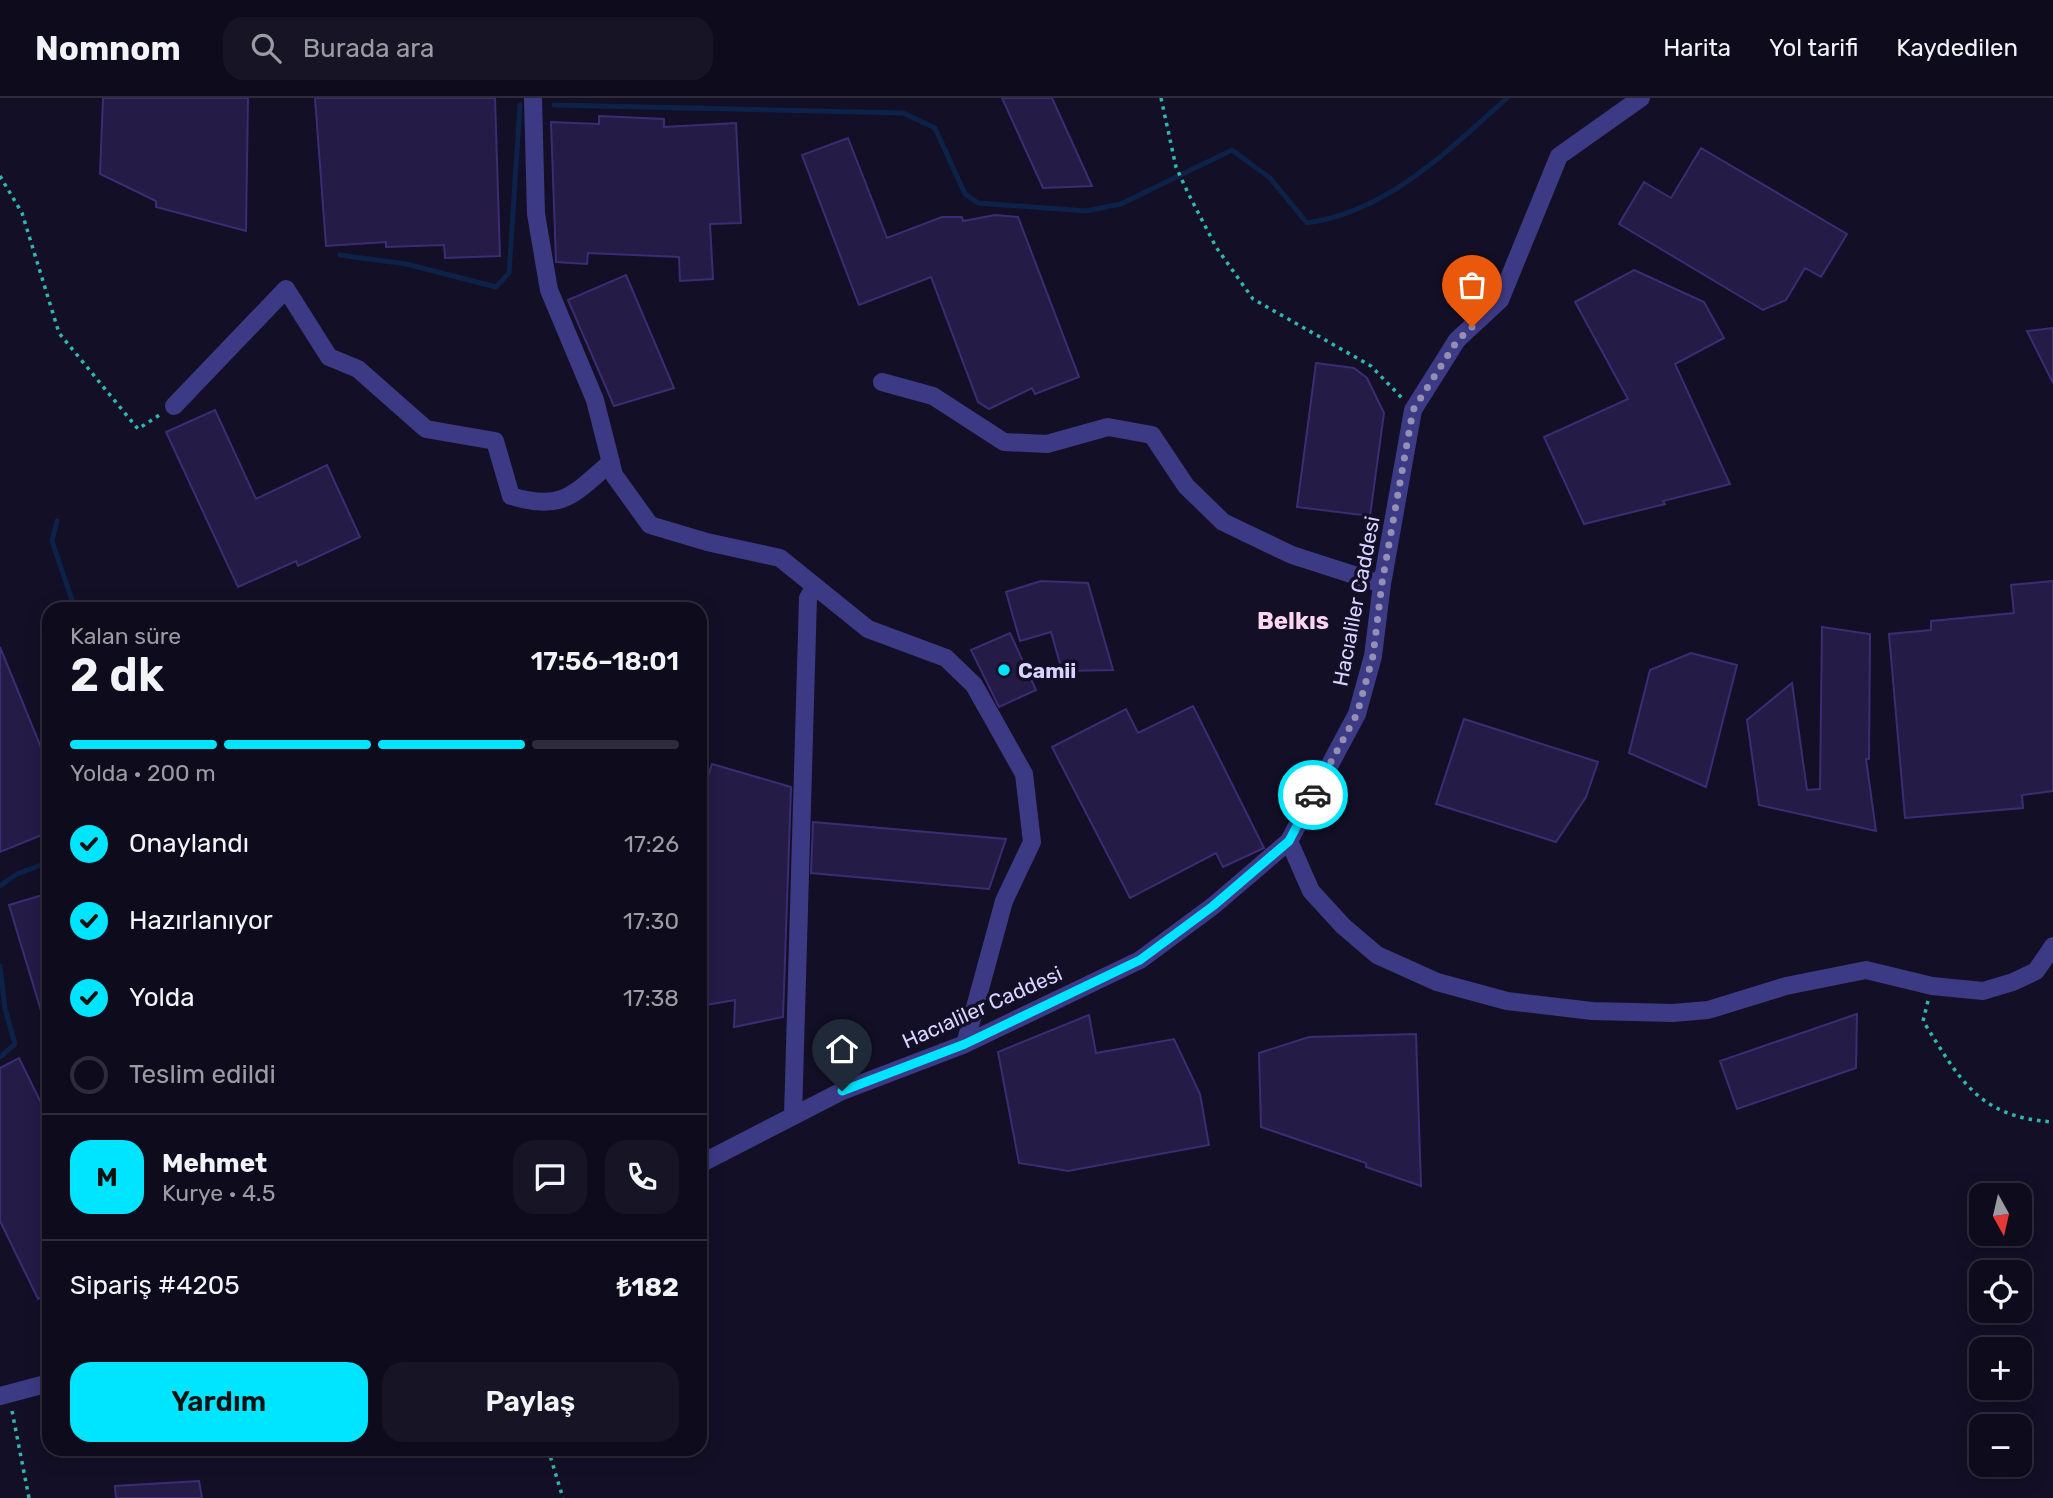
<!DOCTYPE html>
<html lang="tr">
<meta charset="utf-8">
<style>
:root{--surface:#0e0b1c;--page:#171425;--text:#f1f3f6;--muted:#9b9ba3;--line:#2e2b3b;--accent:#00e5ff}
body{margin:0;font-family:Rubik,sans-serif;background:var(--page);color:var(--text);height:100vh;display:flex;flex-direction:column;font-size:26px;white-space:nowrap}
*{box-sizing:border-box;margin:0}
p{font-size:23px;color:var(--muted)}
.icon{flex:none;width:38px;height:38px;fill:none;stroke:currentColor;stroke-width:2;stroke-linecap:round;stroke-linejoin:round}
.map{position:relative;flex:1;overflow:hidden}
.drawer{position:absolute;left:42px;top:504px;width:665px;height:854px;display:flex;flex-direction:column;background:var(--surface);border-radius:21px;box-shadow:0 4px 18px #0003,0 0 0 2px var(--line)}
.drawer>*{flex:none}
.needle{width:46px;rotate:172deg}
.controls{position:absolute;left:1969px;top:1085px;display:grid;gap:14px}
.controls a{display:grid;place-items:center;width:63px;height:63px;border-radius:14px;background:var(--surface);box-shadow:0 4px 18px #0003,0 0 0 2px var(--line);font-size:35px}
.pin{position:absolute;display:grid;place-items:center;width:60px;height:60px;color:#fff;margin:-72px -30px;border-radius:50% 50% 50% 0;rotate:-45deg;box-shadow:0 0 7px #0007}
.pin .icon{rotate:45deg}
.courier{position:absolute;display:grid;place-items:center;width:70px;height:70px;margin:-35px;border:5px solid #00e5ff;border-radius:50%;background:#fff;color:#222;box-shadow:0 2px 9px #0007}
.summary em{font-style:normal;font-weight:600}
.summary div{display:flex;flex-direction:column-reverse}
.summary{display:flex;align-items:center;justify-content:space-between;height:119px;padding:0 28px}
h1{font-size:46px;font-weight:600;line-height:52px}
.bar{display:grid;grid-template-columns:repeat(4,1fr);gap:10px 7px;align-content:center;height:84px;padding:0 28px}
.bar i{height:9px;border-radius:5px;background:var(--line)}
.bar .selected{background:var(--accent)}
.bar p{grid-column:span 4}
.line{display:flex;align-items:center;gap:18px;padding:0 28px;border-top:2px solid var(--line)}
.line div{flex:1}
.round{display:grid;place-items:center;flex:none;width:74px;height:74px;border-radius:21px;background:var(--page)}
ol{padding:0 28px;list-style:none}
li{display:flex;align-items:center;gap:21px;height:77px}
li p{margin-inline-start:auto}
li .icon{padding:7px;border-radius:50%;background:var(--accent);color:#111;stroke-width:4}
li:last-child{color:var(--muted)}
li i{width:38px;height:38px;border:4px solid var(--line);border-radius:50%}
.action{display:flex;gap:14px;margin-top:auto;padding:14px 28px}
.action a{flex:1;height:80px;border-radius:21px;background:var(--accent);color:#111;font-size:28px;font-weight:600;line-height:80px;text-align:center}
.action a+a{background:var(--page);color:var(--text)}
header{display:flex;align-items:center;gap:42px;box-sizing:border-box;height:98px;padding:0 35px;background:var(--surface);border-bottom:2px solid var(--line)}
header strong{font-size:33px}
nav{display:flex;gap:38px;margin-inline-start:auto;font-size:24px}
.search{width:490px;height:63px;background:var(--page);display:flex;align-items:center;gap:18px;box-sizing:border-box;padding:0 24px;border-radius:21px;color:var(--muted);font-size:26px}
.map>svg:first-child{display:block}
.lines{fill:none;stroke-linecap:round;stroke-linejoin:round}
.stream{stroke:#0c2248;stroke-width:5}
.building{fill:#241b47;stroke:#3b2d73;stroke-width:2}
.path{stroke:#2fb8b0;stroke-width:3.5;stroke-dasharray:3.5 5;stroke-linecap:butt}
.minor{stroke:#3d3a85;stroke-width:18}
.done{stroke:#948fb3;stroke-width:7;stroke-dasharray:0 12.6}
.route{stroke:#00e5ff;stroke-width:9}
.poi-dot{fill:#00e5ff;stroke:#130f26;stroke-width:2.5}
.labels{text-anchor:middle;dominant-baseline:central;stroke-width:7;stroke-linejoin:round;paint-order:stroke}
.street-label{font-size:21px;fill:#d9d4ff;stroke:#130f26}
.poi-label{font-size:21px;font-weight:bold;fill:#d9d4ff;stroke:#130f26;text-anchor:start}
.quarter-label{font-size:24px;font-weight:bold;fill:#ffd6f0;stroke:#130f26}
</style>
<header>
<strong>Nomnom</strong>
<div class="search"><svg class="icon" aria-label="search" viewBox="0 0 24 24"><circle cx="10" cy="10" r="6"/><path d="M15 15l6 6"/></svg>Burada ara</div>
<nav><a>Harita</a><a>Yol tarifi</a><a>Kaydedilen</a></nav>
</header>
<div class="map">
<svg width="2053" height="1400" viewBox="0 0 2053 1400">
<rect width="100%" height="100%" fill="#130f26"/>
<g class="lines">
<path class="stream" d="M554,7L903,15L935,30L965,96L978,105L1086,113L1121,106L1232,52L1270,80L1307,125C1387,114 1449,52 1507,0
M340,157L406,166L496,189L509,175L520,7
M57,423L52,443L75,511
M0,788L17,776L49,764
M0,868L5,911L15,946L0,959"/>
</g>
<path class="building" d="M103,0H248L246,133L156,109V103L100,76Z
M315,0H495L500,158L445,160L444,147L386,149V144L326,148Z
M1002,0H1052L1092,88L1043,90Z
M599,18L664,21V29L736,25L741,125L710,126L713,181L680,183L679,159L588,155L587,166L556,164L551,24L599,26Z
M848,40L887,140L942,119H962L963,123L995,117L1018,119L1079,279L1035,296L1032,290L989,311L978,304L931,179L859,207L802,57Z
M1701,50L1847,136L1821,179L1805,170L1786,202L1763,212L1619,126L1644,84L1671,100Z
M1634,172L1704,204L1724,240L1675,266L1730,386L1663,403L1665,406L1584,426L1544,339L1628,301L1575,204Z
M626,177L674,290L614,308L568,202Z
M2053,230V285L2027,233Z
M1316,265L1354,270L1367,280L1384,315L1370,418L1297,409Z
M215,312L256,401L327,367L360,439L298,468L296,463L238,489L166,334Z
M1041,483L1088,485L1113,572L1062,573L1051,534L1020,543L1006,494Z
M2053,483V693L2022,697L2023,710L1905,720L1889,536L1931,532V523L2014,515L2011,487Z
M1822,529L1870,536L1869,661H1866L1876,733L1759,707L1747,622L1792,585L1807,692L1820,691Z
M1010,535L1036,592L999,609L971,552Z
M0,549L49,669V734L0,754Z
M1691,555L1737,567L1706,689L1629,655L1650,572Z
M1193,608L1264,750L1223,769L1216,755L1130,800L1052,649L1126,611L1138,635Z
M1464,621L1598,664L1586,699L1556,744L1436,706Z
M712,666L791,689L783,919L734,929L735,902L700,908V704Z
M813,724L1006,741L989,791L811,775Z
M49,795V925L45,926L9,807Z
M1857,916L1856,970L1737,1011L1720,963Z
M1089,917L1096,955L1174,941L1200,996L1209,1047L1068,1073L1019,1065L998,954Z
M1416,936L1421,1088L1366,1069V1065L1261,1029L1259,955L1309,939Z
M19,960L49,1021V1196L38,1201L0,1123V970Z
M199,1383L202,1400H116L115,1388Z"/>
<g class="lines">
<path class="path" d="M1161,0L1176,69L1188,95L1216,149L1253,201L1371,268L1402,300
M0,78L22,115L59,235L138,331L161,316
M1928,903L1923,923C1960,981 1977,1019 2053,1024
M12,1313L29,1400
M548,1351L563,1400"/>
<path class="minor" d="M533,0L536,116L549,192L595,302L614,377L650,427L707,444L780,460L868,531L946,560L974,587L1024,676L1032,744L1004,803L965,946
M882,284L933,298L1004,344L1047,346L1108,329L1152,337L1186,388L1223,424L1292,457L1382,486
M174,308L286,191L329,259L358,271L426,331L495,343L511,398C563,414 574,396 611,364
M1289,743L1311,793L1343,828L1377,857L1437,884L1507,903L1592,913L1673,915L1708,912L1786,888L1866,872L1932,888L1983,893L2013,884L2036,873L2053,848
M793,1018L808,500L815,488
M700,1066L842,993L965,946L1140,862L1213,808L1289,743L1357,616L1373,558L1382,486L1413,312L1457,242L1500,202L1559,58L1641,0
M0,1298L49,1285"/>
</g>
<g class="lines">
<path class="done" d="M1313,697L1357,616L1373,558L1382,485L1413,312L1457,243L1472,229"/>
<path class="route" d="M842,993L965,946L1140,862L1213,808L1289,743L1313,697"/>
</g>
<circle class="poi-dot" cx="1004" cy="572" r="7"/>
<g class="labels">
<g class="street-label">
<text transform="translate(1356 503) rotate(-79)">Hacıaliler Caddesi</text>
<text transform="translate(982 909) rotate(-24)">Hacıaliler Caddesi</text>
</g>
<g class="poi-label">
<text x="1018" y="572">Camii</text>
</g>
<g class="quarter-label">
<text x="1293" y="523">Belkıs</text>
</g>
</g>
</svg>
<div class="controls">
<a><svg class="needle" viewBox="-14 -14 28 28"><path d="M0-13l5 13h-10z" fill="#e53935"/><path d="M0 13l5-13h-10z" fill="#9b9ba3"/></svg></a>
<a><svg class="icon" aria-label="locate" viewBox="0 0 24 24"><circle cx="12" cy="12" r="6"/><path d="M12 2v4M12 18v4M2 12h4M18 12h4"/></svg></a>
<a>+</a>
<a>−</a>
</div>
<div class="pin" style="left:1472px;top:229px;background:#ea580c"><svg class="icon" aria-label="bag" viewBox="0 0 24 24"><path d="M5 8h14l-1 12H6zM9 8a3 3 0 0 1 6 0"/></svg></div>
<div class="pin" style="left:842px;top:993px;background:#1f2937"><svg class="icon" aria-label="home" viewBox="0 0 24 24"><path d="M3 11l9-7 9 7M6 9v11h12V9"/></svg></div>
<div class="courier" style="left:1313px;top:697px"><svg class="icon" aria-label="car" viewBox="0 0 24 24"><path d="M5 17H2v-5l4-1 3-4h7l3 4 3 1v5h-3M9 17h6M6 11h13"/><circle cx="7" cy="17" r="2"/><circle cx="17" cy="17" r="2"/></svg></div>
<section class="drawer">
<div class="summary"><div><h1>2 dk</h1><p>Kalan süre</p></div><em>17:56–18:01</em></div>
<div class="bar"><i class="selected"></i><i class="selected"></i><i class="selected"></i><i></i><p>Yolda · 200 m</p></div>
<ol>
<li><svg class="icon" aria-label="check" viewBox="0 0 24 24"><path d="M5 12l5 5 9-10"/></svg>Onaylandı<p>17:26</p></li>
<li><svg class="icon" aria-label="check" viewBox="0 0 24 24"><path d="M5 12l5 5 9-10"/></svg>Hazırlanıyor<p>17:30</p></li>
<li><svg class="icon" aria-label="check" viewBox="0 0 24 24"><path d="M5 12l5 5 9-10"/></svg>Yolda<p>17:38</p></li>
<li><i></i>Teslim edildi</li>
</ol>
<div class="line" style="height:126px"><b class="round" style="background:var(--accent);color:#111">M</b><div><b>Mehmet</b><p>Kurye · 4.5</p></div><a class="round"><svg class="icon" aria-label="chat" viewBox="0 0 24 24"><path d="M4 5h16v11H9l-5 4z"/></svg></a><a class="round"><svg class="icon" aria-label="phone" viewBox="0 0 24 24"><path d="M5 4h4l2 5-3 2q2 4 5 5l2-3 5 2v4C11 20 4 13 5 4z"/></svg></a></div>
<div class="line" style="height:91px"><div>Sipariş #4205</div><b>₺182</b></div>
<div class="action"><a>Yardım</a><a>Paylaş</a></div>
</section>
</div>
